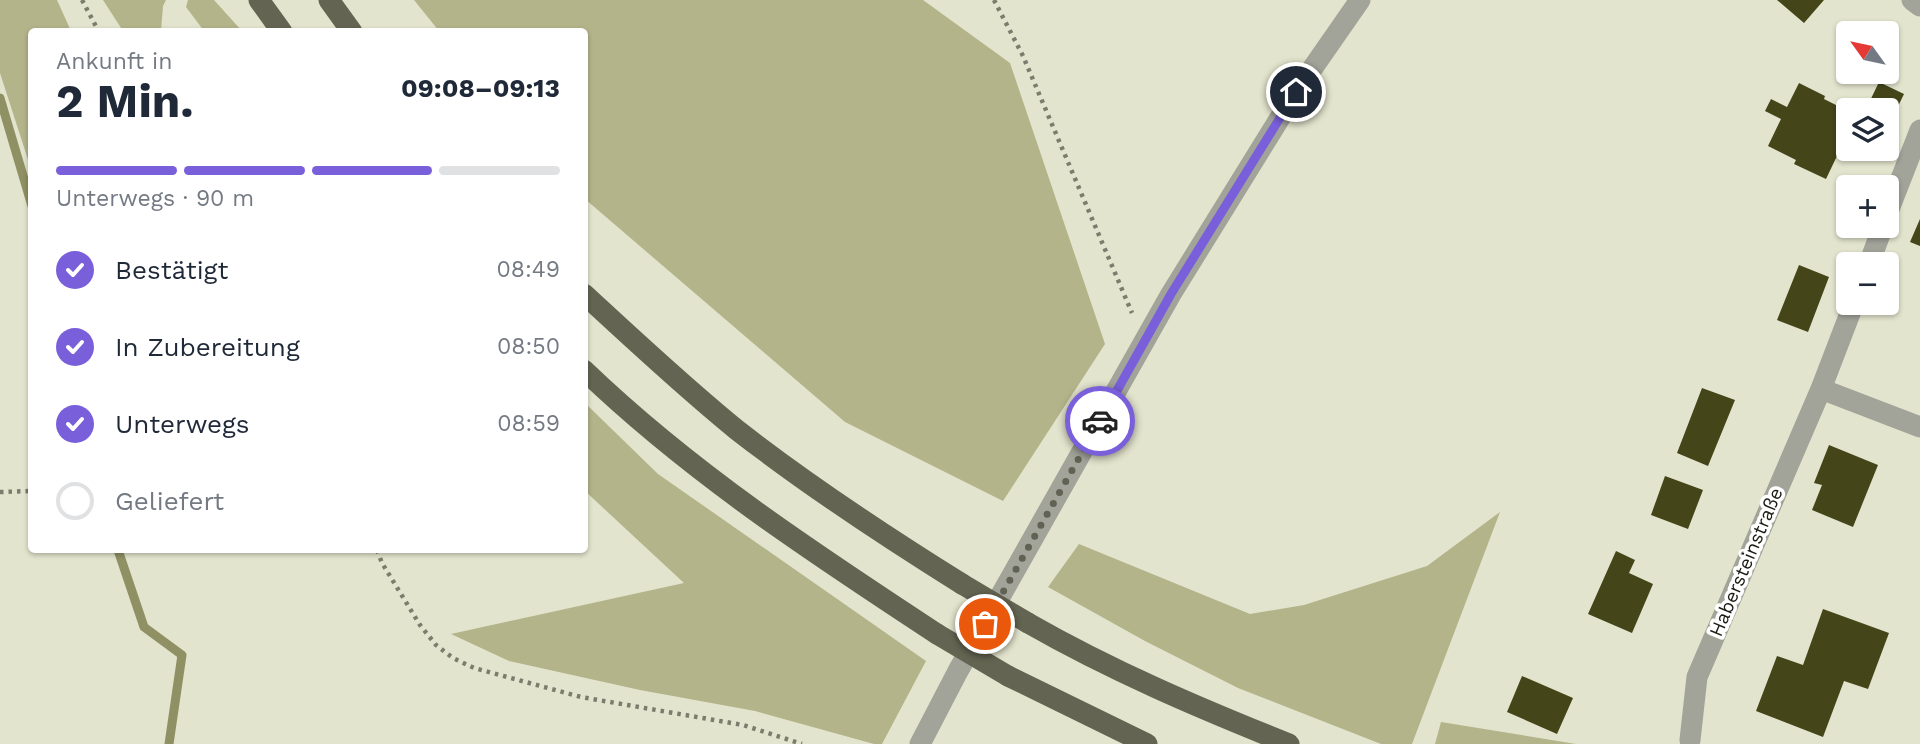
<!DOCTYPE html>
<html lang="de">
<meta charset="utf-8">
<style>
:root{--surface:#fff;--page:#f6f6f7;--text:#1f2937;--muted:#747a83;--line:#e0e1e3;--accent:#7a5fda}
body{margin:0;font-family:"Work Sans",sans-serif;background:var(--page);color:var(--text);height:100vh;display:flex;flex-direction:column;font-size:26px;white-space:nowrap}
*{box-sizing:border-box;margin:0}
p{font-size:23px;color:var(--muted)}
.icon{flex:none;width:38px;height:38px;fill:none;stroke:currentColor;stroke-width:2;stroke-linecap:round;stroke-linejoin:round}
.map{position:relative;flex:1;overflow:hidden}
.sheet{position:absolute;left:28px;top:28px;width:560px;height:525px;display:flex;flex-direction:column;background:var(--surface);border-radius:7px;box-shadow:0 2px 5px #0004}
.sheet>*{flex:none}
.needle{width:46px;rotate:303deg}
.buttons{position:absolute;left:1836px;top:21px;display:grid;gap:14px}
.buttons a{display:grid;place-items:center;width:63px;height:63px;border-radius:7px;background:var(--surface);box-shadow:0 2px 5px #0004;font-size:35px}
.pin{position:absolute;display:grid;place-items:center;width:60px;height:60px;color:#fff;margin:-30px;border:4px solid #fff;border-radius:50%;box-shadow:0 2px 7px #0007}
.courier{position:absolute;display:grid;place-items:center;width:70px;height:70px;margin:-35px;border:5px solid #7a5fda;border-radius:50%;background:#fff;color:#222;box-shadow:0 2px 9px #0007}
.overview em{font-style:normal;font-weight:700}
.overview div{display:flex;flex-direction:column-reverse}
.overview{display:flex;align-items:center;justify-content:space-between;height:119px;padding:0 28px}
h1{font-size:46px;font-weight:700;line-height:52px}
.bar{display:grid;grid-template-columns:repeat(4,1fr);gap:10px 7px;align-content:center;height:84px;padding:0 28px}
.bar i{height:9px;border-radius:5px;background:var(--line)}
.bar .selected{background:var(--accent)}
.bar p{grid-column:span 4}
ol{padding:0 28px;list-style:none}
li{display:flex;align-items:center;gap:21px;height:77px}
li p{margin-inline-start:auto}
li .icon{padding:7px;border-radius:50%;background:var(--accent);color:#fff;stroke-width:4}
li:last-child{color:var(--muted)}
li i{width:38px;height:38px;border:4px solid var(--line);border-radius:50%}
.map>svg:first-child{display:block}
.green{fill:#b3b48a}
.lines{fill:none;stroke-linecap:round;stroke-linejoin:round}
.stream{stroke:#8f9063;stroke-width:9}
.building{fill:#45451a}
.path{stroke:#7b7c6d;stroke-width:4.5;stroke-dasharray:3.5 5;stroke-linecap:butt}
.minor{stroke:#a2a399;stroke-width:21}
.tertiary{stroke:#a2a399;stroke-width:21}
.trunk{stroke:#646452;stroke-width:21}
.trunk-bridge{stroke:#646452;stroke-width:21}
.done{stroke:#616254;stroke-width:7;stroke-dasharray:0 12.6}
.route{stroke:#7a5fda;stroke-width:9}
.labels{text-anchor:middle;dominant-baseline:central;stroke-width:7;stroke-linejoin:round;paint-order:stroke}
.street-label{font-size:19px;fill:#1b1c13;stroke:#fff}
</style>
<div class="map">
<svg width="1920" height="744" viewBox="0 0 1920 744">
<rect width="100%" height="100%" fill="#e3e4cd"/>
<path class="green" d="M0,0H57L71,31L32,32L31,169L0,73Z
M103,0H166L163,6L161,31H123Z
M188,0H214L242,31H204L186,7Z
M414,0H923L1010,63L1105,344L1003,501L845,422L585,199L584,32L439,31Z
M585,403L658,474L926,661L882,744H874L755,711L640,690L509,661L451,634L684,583L585,491Z
M1500,512L1412,744H1381L1238,688L1145,641L1048,587L1079,544L1250,614L1304,605L1427,566Z
M1441,722L1576,744H1435Z"/>
<g class="lines">
<path class="stream" d="M0,98L32,206
M118,550L144,627L182,655L169,744"/>
</g>
<path class="building" d="M1777,0H1824L1804,23Z
M1879,82L1904,94L1891,121L1886,119V110L1866,109Z
M1799,83L1825,96L1824,99L1848,111V133L1826,179L1794,164L1796,160L1768,146L1781,119L1765,111L1771,99L1787,107Z
M1920,219V246L1910,242Z
M1799,265L1829,277L1808,332L1777,320Z
M1702,388L1735,400L1708,466L1677,453Z
M1829,445L1878,465L1853,527L1812,510L1822,485L1814,483Z
M1665,476L1703,490L1688,529L1651,515Z
M1616,551L1635,560L1629,573L1653,584L1632,633L1588,614Z
M1823,609L1889,633L1868,689L1844,681L1823,737L1756,711L1777,656L1803,665Z
M1522,676L1573,698L1557,734L1507,712Z"/>
<g class="lines">
<path class="path" d="M82,0L99,32
M994,0L1023,56L1132,313
M0,492L32,491
M377,550L382,563L420,625L436,645L453,658L474,668L581,697L743,725L802,744"/>
<path class="minor" d="M1912,0L1920,6
M1886,217L1920,130
M1869,264L1883,226
M1821,389L1920,427
M1690,740L1697,677L1821,389L1854,303"/>
<path class="tertiary" d="M920,744L958,671L1171,294L1296,92L1360,0"/>
<path class="trunk" d="M259,0L282,32
M329,0L352,32
M584,294C635,341 684,387 737,430C809,486 885,536 962,584
M584,370C690,472 815,554 937,634
M1028,623C1112,671 1199,708 1289,744
M1008,676L1147,744"/>
<path class="trunk-bridge" d="M962,584L1028,623
M937,634L1008,676"/>
</g>
<g class="lines">
<path class="done" d="M985,624L1100,421"/>
<path class="route" d="M1100,421L1171,294L1296,92"/>
</g>
<g class="labels">
<g class="street-label">
<text transform="translate(1746 562) rotate(-67)">Habersteinstraße</text>
</g>
</g>
</svg>
<div class="buttons">
<a><svg class="needle" viewBox="-14 -14 28 28"><path d="M0-13l5 13h-10z" fill="#e53935"/><path d="M0 13l5-13h-10z" fill="#747a83"/></svg></a>
<a><svg class="icon" aria-label="layers" viewBox="0 0 24 24"><path d="M12 4l9 5-9 5-9-5zM3 14l9 5 9-5"/></svg></a>
<a>+</a>
<a>−</a>
</div>
<div class="pin" style="left:985px;top:624px;background:#ea580c"><svg class="icon" aria-label="bag" viewBox="0 0 24 24"><path d="M5 8h14l-1 12H6zM9 8a3 3 0 0 1 6 0"/></svg></div>
<div class="pin" style="left:1296px;top:92px;background:#1f2937"><svg class="icon" aria-label="home" viewBox="0 0 24 24"><path d="M3 11l9-7 9 7M6 9v11h12V9"/></svg></div>
<div class="courier" style="left:1100px;top:421px"><svg class="icon" aria-label="car" viewBox="0 0 24 24"><path d="M5 17H2v-5l4-1 3-4h7l3 4 3 1v5h-3M9 17h6M6 11h13"/><circle cx="7" cy="17" r="2"/><circle cx="17" cy="17" r="2"/></svg></div>
<section class="sheet">
<div class="overview"><div><h1>2 Min.</h1><p>Ankunft in</p></div><em>09:08–09:13</em></div>
<div class="bar"><i class="selected"></i><i class="selected"></i><i class="selected"></i><i></i><p>Unterwegs · 90 m</p></div>
<ol>
<li><svg class="icon" aria-label="check" viewBox="0 0 24 24"><path d="M5 12l5 5 9-10"/></svg>Bestätigt<p>08:49</p></li>
<li><svg class="icon" aria-label="check" viewBox="0 0 24 24"><path d="M5 12l5 5 9-10"/></svg>In Zubereitung<p>08:50</p></li>
<li><svg class="icon" aria-label="check" viewBox="0 0 24 24"><path d="M5 12l5 5 9-10"/></svg>Unterwegs<p>08:59</p></li>
<li><i></i>Geliefert</li>
</ol>
</section>
</div>
